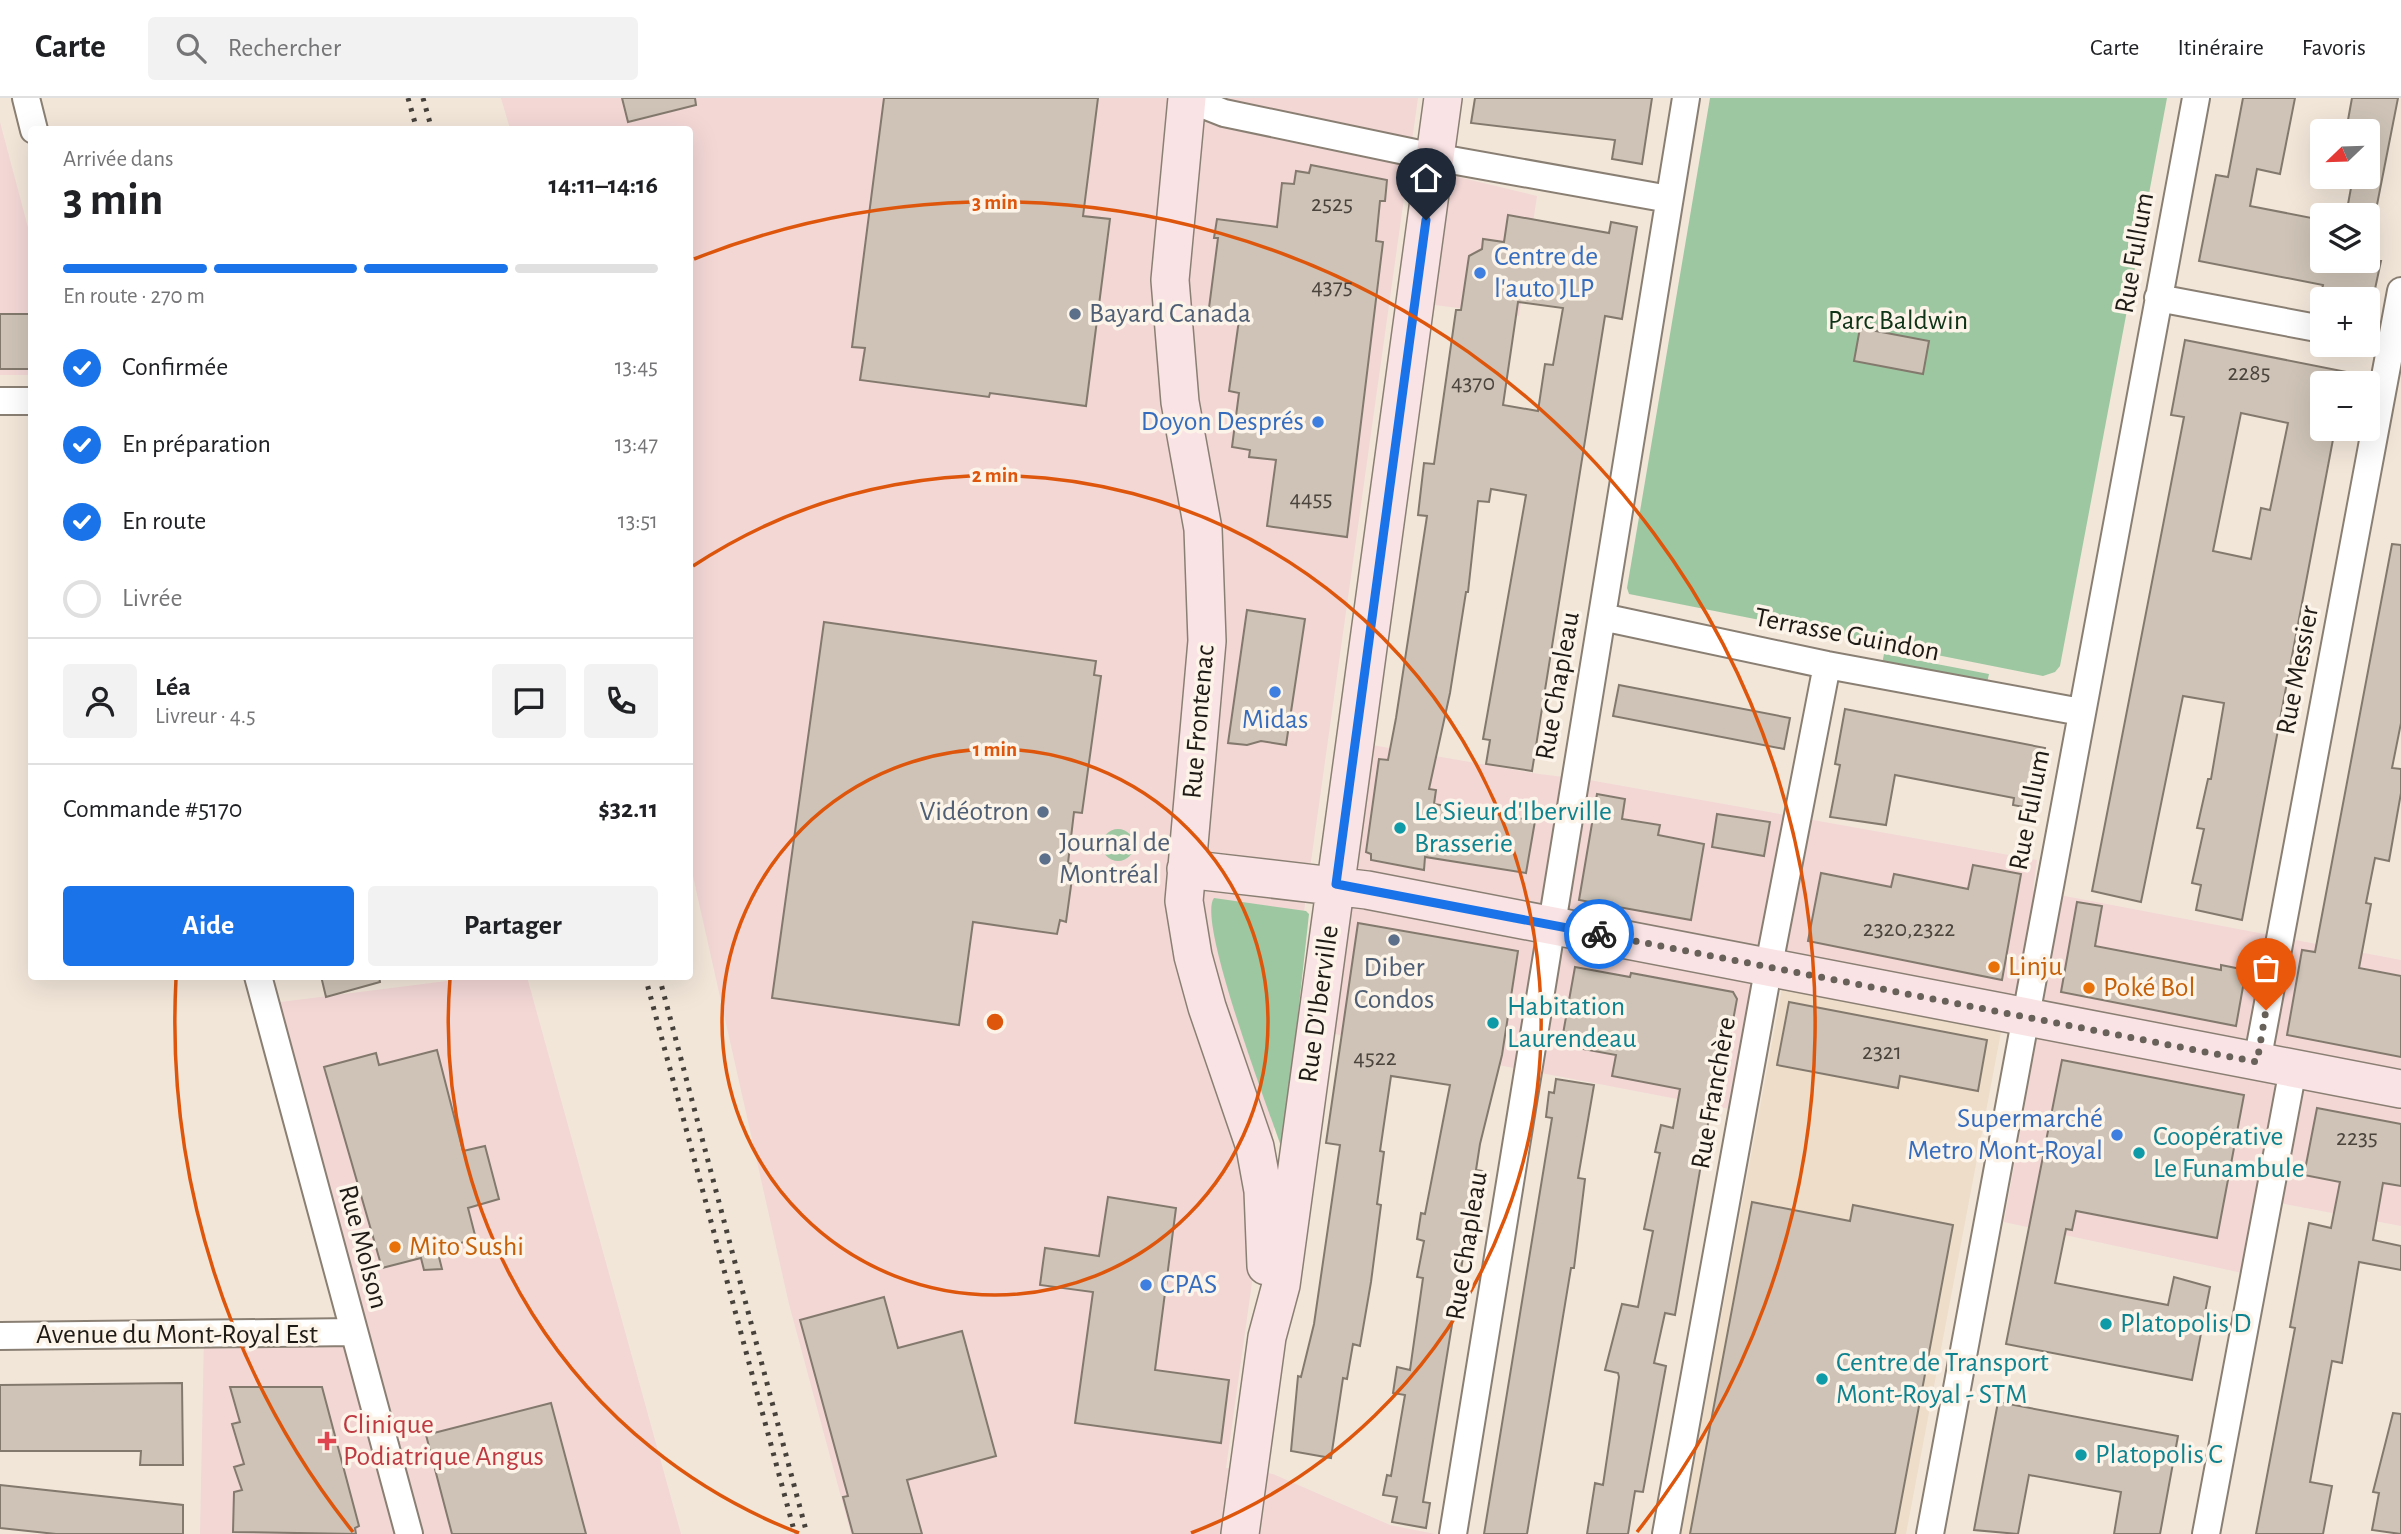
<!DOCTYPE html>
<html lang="fr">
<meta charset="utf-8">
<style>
:root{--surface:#fff;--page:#f2f2f2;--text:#202124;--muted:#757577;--line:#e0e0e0;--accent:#1a73e8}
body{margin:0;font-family:"Alegreya Sans",sans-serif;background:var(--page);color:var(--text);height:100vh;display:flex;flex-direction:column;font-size:26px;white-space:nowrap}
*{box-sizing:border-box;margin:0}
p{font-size:23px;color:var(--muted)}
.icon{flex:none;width:38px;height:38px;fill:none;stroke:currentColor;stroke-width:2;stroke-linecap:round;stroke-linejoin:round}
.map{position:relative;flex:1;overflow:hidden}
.details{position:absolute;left:28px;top:28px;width:665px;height:854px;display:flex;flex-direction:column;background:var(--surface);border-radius:7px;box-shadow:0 7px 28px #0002}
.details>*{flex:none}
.needle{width:46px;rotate:247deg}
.buttons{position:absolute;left:2310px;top:21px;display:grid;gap:14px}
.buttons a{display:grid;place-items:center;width:70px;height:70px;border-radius:7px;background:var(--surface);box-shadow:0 7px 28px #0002;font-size:35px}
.pin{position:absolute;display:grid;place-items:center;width:60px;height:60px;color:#fff;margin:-72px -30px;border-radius:50% 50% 50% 0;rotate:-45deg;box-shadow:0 0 7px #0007}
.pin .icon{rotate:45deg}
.courier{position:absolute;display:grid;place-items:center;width:70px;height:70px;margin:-35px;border:5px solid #1a73e8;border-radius:50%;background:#fff;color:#222;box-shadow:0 2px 9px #0007}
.summary em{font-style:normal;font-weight:700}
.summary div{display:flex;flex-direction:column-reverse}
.summary{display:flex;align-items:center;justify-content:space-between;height:119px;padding:0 35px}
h1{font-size:46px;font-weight:700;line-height:52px}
.bar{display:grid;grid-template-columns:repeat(4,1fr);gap:10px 7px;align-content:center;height:84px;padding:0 35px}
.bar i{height:9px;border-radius:5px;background:var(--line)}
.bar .on{background:var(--accent)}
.bar p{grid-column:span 4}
.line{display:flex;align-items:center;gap:18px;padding:0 35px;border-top:2px solid var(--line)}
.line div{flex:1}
.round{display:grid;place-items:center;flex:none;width:74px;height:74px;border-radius:7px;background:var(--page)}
ol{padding:0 35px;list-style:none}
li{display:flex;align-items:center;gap:21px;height:77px}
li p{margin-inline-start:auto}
li .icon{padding:7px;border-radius:50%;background:var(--accent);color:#fff;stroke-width:4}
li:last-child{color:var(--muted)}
li i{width:38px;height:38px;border:4px solid var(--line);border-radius:50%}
.cta{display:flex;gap:14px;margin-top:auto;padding:14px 35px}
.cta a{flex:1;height:80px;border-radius:7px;background:var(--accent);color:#fff;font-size:28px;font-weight:700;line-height:80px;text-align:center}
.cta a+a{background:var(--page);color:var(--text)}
header{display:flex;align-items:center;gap:42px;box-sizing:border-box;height:98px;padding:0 35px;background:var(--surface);border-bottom:2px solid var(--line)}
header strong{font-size:33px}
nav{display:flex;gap:38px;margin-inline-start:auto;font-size:24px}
.search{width:490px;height:63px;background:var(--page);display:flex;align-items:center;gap:18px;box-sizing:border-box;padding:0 24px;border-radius:7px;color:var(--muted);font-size:26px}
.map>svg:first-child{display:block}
.commercial{fill:#f2d7d5}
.built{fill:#edddc9}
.green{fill:#9dc7a1}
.building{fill:#cec3b6;stroke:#83796d;stroke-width:2;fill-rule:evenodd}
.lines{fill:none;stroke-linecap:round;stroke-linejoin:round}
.street-casing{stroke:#8a7f73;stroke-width:30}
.secondary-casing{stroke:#8a7f73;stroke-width:40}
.street{stroke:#fff;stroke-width:26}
.secondary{stroke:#fae3e4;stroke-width:37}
.rail{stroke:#46413a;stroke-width:5;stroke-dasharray:3.5 7;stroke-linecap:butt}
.done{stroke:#68615a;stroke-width:7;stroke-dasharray:0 12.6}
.route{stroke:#1a73e8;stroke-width:9}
.ring{fill:none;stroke:#de560c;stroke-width:3.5}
.shop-dot{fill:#3f7fe0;stroke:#fdf4e9;stroke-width:2.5}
.service-dot{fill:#5c6f8a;stroke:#fdf4e9;stroke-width:2.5}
.culture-dot{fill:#0f9aa8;stroke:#fdf4e9;stroke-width:2.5}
.food-dot{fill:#e8710a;stroke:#fdf4e9;stroke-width:2.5}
.health-dot{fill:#e0444e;stroke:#fdf4e9;stroke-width:2.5}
.labels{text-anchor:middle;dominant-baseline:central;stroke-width:7;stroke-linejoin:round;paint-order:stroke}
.number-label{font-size:24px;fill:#4a443d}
.street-label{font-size:28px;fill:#1e1a15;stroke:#fdf4e9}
.shop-label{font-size:28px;fill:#366cbe;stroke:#fdf4e9;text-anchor:start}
.service-label{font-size:28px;fill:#4e5e75;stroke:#fdf4e9;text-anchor:start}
.park-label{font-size:28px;fill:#0e3316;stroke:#fdf4e9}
.culture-label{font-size:28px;fill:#0d838f;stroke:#fdf4e9;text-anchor:start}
.food-label{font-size:28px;fill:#c56008;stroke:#fdf4e9;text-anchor:start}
.health-label{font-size:28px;fill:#be3a42;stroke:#fdf4e9;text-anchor:start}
.centre{fill:#de560c;stroke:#fdf4e9;stroke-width:3.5}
.ring-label{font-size:21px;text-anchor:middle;font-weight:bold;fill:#de560c;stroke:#fdf4e9;stroke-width:7;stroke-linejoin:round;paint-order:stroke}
</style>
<header>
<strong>Carte</strong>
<div class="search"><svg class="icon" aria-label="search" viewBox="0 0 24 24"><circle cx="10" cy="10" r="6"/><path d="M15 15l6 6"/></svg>Rechercher</div>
<nav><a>Carte</a><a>Itinéraire</a><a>Favoris</a></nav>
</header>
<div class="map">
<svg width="2401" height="1436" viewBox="0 0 2401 1436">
<rect width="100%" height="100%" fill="#f2e6d9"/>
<path class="commercial" d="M501,0H1418L1226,1370L1273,1376L1390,1427L1435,1436H851L789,1206L690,765V32L510,31Z
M0,24L31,141V277H0Z
M1450,77L1537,98L1519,218L1435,207Z
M1372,647L1539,676L1589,682L2037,762L2033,792L2401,862V1128L2280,1105L2266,1180L2004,1124L2043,906L1759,848L1730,1011L1330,935Z
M478,879H527L681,1436H200L204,1237L353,1234L265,906Z"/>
<path class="built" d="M1782,890L2001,934L1906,1436H1681Z"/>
<path class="green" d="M1710,0H2167L2060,568L2055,574L2043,578L1629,496L1627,490Z
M1884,556L1989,576L1987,585L1882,566Z
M1102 747a16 16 0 1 1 32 0a16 16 0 1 1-32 0Z
M1214,800L1306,813L1309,816L1283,1054C1271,1018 1196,822 1214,800Z"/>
<path class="building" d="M622,0H695L696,7L628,24Z
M884,0H1098L1083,118L1110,121L1086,308L990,295L989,299L860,282L865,250L852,249Z
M1475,0H1652L1642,66L1612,61L1615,42L1471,25Z
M2243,0H2295L2280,76L2257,71L2250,108L2322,122V163H2381L2372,205L2368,201L2321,195L2323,187L2199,163L2216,77L2228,79Z
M2352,0H2398L2375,117H2346L2353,79H2368V33H2359L2361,24L2348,22Z
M1311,67L1387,82L1385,103H1380L1376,143L1383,144L1347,439L1267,428L1276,362L1249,359L1250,352L1232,349L1239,295L1229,293L1240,215L1209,210L1218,140H1214L1217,121L1277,129L1282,85L1294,86L1296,73L1309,75Z
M1508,117L1609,135L1611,124L1637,129L1622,221L1605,218L1532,673L1486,666L1490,642L1483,641L1526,397L1491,391L1489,404L1478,403L1468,494H1466L1450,595L1429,691L1436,692L1434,706L1535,723L1526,775L1425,759L1424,772L1371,762V756L1366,754L1379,661L1388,662L1396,620L1427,418L1418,417L1424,365L1434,366L1456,212H1461L1469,158L1482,151L1483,141L1504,144ZM1518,204L1563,210L1553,267L1545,266L1538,313L1503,307Z
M0,216H32V271H0Z
M1860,230L1929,243L1923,276L1854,263Z
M2185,242L2362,277V285H2322V331H2335L2242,822L2196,812L2201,787L2192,785L2204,731L2197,730L2208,681H2211L2224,605L2183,598L2141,804L2092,793L2184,319L2171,317ZM2241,315L2288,325L2270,412L2261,410L2251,461L2213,453Z
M2392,446L2401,447V625L2392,670L2401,671V695L2389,763L2375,760L2366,805L2371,806L2359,870L2401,878V959L2287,937L2302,852L2315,854Z
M1247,512L1305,521L1286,647L1261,643L1247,647L1228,645Z
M824,524L1096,563L1094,577L1101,578L1082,715L1074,714L1068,765L1074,766L1066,824L1060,822L1057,836L973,824L959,927L772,900Z
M1619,587L1790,620L1784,651L1613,618Z
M1845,611L2045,650L2034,711L2013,707L2014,700L1895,677L1886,727L1830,719L1840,667L1835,666Z
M1597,696L1625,701L1622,721L1660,727L1658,737L1704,746L1691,822L1579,802Z
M1717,716L1770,724L1764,758L1712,749Z
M1973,767L2021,776L2002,882L1808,843L1821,775L1891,789L1894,776L1968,791Z
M2077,804L2102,808L2095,848L2221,872V867L2246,872L2236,928L2061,894Z
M1358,825L1518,853L1502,957L1480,1046L1476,1072L1483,1073L1478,1099L1473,1098L1423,1404L1430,1405L1426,1430L1392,1424L1397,1399L1383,1397L1387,1377L1391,1378L1405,1297L1393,1295L1397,1269L1410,1272L1423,1180L1417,1179L1424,1143L1417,1141L1421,1115L1425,1116L1450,987L1391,978L1380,1053L1384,1054L1377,1106L1381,1107L1371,1184L1360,1248L1353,1246L1347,1281L1343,1280L1331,1360L1291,1353L1298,1278L1301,1279L1314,1226L1340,1047L1326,1045Z
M1575,869L1630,879L1631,875L1733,894L1737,901L1719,998L1713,997L1675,1217L1665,1215L1654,1265L1666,1268L1643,1394L1635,1393L1628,1436H1587L1595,1385L1603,1387L1619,1279L1618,1275L1605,1272L1622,1206L1638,1209L1653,1133L1644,1131L1660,1055L1655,1054L1661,1027L1673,1030L1680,991L1612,978L1616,957L1561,947Z
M321,878H379L380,884L326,899Z
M1789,904L1987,942L1978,993L1900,978L1898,990L1777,967Z
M437,952L463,1053L485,1048L499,1101L468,1110L476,1141L437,1151L442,1171L424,1172L421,1160L382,1170L324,969L376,955L379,967Z
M2062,962L2244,997L2217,1140L2076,1113L2072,1132L2066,1131L2055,1185L2168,1207L2174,1179L2210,1189L2192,1282L2006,1246Z
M1556,981L1594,987L1578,1080L1585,1081L1574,1170H1571L1527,1436H1484L1552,1020L1546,1019L1549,994L1554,995Z
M2317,1010L2401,1026V1088L2383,1085L2373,1142L2401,1148V1172L2359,1164L2342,1265L2332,1263L2310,1384L2332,1388L2323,1436H2256L2295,1230L2290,1229L2309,1125L2331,1130L2340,1084L2304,1077Z
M1108,1099L1176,1110L1155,1272L1229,1282L1221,1345L1075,1325L1093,1194L1040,1187L1045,1150L1099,1158Z
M1752,1104L1850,1123L1853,1107L1953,1127L1895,1436H1690Z
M884,1199L898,1250L962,1233L996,1358L907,1382L922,1436H853L843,1399L848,1398L800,1222Z
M182,1285L183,1367H140L141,1353H0V1287Z
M230,1289H322L359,1428L355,1430L356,1436L233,1434L234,1394L242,1392L234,1369L244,1366L232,1326L240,1324Z
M1998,1304L2178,1338L2160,1436H2114L2121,1394L2029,1377L2018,1436L1974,1432Z
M551,1305L586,1436H452L426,1337Z
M2393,1315L2401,1316V1436L2372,1432L2379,1395L2373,1394Z
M0,1387L183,1407V1436H56L0,1430Z"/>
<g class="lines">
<g class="street-casing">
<path id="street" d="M26,0L34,32
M1186,0L1224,15L1434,59L1669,101
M2158,200L2322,231
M0,303H32
M1602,519L1827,567L2081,614
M258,878L409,1436
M2257,964L2401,193
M0,1238L354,1234
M1453,1436L1686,0
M1666,1436L1769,867L1827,567
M1930,1436L2196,0
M2206,1436L2293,971"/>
</g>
<g class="secondary-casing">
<path id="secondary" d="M1187,0L1170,182L1180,304L1203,431L1207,543L1184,803L1193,858L1207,909L1255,1049L1263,1093L1266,1168
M1186,771L1367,792L2401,991
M1240,1436L1267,1239L1281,1187L1443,0"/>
</g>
<use href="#street" class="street"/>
<use href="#secondary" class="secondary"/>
<path class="rail" d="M408,0L417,32
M423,0L432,32
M645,878L795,1436
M659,878L807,1436"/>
</g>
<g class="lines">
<path class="done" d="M1599,836L2257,964L2266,912"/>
<path class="route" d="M1426,122L1336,786L1599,836"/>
</g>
<g class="ring">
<circle cx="995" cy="924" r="273"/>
<path d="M799 1435A547 547 0 0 1 450 881M693 468A547 547 0 1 1 1191 1435"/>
<path d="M353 1434A820 820 0 0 1 176 881M694 161A820 820 0 0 1 1637 1434"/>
</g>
<g class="shop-dot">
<circle cx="1480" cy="175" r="7"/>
<circle cx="1318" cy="324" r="7"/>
<circle cx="1275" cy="594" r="7"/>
<circle cx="2117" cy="1037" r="7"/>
<circle cx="1146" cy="1187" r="7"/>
</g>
<g class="service-dot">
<circle cx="1075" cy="216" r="7"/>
<circle cx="1043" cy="714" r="7"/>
<circle cx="1045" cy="761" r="7"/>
<circle cx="1394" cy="842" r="7"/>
</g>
<g class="culture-dot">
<circle cx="1400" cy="730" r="7"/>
<circle cx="1493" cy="925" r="7"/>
<circle cx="2139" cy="1055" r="7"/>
<circle cx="2106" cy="1226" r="7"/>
<circle cx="1822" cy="1281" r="7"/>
<circle cx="2081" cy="1357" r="7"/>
</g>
<g class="food-dot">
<circle cx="1994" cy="869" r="7"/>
<circle cx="2089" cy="890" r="7"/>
<circle cx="395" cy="1149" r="7"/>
</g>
<path class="health-dot" d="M323.5 1332.5h7v7h7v7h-7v7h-7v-7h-7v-7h7z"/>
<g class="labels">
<g class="number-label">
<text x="1332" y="106">2525</text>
<text x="1332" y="189">4375</text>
<text x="2249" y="275">2285</text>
<text x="1473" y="285">4370</text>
<text x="1311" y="401">4455</text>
<text x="1909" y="831">2320,2322</text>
<text x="1882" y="954">2321</text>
<text x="1375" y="960">4522</text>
<text x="2357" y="1040">2235</text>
</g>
<g class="street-label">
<text transform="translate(2135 155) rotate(-80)">Rue Fullum</text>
<text transform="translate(1847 537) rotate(11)">Terrasse Guindon</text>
<text transform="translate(2298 572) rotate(-79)">Rue Messier</text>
<text transform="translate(1558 588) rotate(-80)">Rue Chapleau</text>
<text transform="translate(1199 624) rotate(-85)">Rue Frontenac</text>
<text transform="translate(2030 712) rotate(-79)">Rue Fullum</text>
<text transform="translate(1319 906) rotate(-82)">Rue D'Iberville</text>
<text transform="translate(1714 995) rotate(-80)">Rue Franchère</text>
<text transform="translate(1467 1148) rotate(-81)">Rue Chapleau</text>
<text transform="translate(363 1149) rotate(75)">Rue Molson</text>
<text x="177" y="1237">Avenue du Mont-Royal Est</text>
</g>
<g class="shop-label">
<text x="1494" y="159">Centre de<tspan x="1494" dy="32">l'auto JLP</tspan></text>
<text x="1304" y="324" text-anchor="end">Doyon Després</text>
<text x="1275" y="622" text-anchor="middle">Midas</text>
<text x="2103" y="1021" text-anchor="end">Supermarché<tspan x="2103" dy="32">Metro Mont-Royal</tspan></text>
<text x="1160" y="1187">CPAS</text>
</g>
<g class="service-label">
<text x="1089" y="216">Bayard Canada</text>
<text x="1029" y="714" text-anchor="end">Vidéotron</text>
<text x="1059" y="745">Journal de<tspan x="1059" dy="32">Montréal</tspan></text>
<text x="1394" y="870" text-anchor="middle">Diber<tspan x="1394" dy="32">Condos</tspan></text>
</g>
<g class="park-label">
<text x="1898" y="223">Parc Baldwin</text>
</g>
<g class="culture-label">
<text x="1414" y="714">Le Sieur d'Iberville<tspan x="1414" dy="32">Brasserie</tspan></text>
<text x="1507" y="909">Habitation<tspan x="1507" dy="32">Laurendeau</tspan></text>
<text x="2153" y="1039">Coopérative<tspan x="2153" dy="32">Le Funambule</tspan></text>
<text x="2120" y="1226">Platopolis D</text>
<text x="1836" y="1265">Centre de Transport<tspan x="1836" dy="32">Mont-Royal - STM</tspan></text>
<text x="2095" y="1357">Platopolis C</text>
</g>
<g class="food-label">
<text x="2008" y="869">Linju</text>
<text x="2103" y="890">Poké Bol</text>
<text x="409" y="1149">Mito Sushi</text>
</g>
<g class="health-label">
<text x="343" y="1327">Clinique<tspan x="343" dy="32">Podiatrique Angus</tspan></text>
</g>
</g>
<circle cx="995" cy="924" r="10" class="centre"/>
<g class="ring-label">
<text x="995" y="111">3 min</text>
<text x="995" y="384">2 min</text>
<text x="995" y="658">1 min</text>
</g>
</svg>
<div class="buttons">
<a><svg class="needle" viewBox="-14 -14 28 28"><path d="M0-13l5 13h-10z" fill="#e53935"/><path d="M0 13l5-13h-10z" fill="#757577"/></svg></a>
<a><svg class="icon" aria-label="layers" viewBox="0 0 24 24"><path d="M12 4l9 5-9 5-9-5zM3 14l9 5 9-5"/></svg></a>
<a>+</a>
<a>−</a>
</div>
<div class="pin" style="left:2266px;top:912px;background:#ea580c"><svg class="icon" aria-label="bag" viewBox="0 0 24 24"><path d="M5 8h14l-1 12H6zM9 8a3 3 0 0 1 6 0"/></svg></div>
<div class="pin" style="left:1426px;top:122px;background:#1f2937"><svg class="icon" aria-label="home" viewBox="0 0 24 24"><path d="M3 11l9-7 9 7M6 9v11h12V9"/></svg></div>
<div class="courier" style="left:1599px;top:836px"><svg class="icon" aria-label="bike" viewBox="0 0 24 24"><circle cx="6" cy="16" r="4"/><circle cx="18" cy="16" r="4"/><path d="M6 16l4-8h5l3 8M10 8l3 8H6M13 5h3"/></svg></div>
<section class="details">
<div class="summary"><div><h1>3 min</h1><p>Arrivée dans</p></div><em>14:11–14:16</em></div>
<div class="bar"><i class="on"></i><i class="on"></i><i class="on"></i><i></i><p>En route · 270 m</p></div>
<ol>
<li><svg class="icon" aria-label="check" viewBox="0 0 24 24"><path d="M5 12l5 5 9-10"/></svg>Confirmée<p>13:45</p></li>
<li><svg class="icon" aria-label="check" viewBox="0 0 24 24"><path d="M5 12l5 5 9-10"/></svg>En préparation<p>13:47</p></li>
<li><svg class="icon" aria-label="check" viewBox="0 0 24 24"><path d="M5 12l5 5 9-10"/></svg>En route<p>13:51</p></li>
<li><i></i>Livrée</li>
</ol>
<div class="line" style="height:126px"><a class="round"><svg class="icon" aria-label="person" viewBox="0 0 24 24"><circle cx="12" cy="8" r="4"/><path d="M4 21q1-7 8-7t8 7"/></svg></a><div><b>Léa</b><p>Livreur · 4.5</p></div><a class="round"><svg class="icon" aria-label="chat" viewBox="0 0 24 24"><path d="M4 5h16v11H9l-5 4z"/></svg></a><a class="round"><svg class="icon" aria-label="phone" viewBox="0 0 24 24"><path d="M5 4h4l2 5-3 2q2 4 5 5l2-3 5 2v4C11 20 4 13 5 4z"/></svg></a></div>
<div class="line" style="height:91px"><div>Commande #5170</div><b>$32.11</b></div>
<div class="cta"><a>Aide</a><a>Partager</a></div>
</section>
</div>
